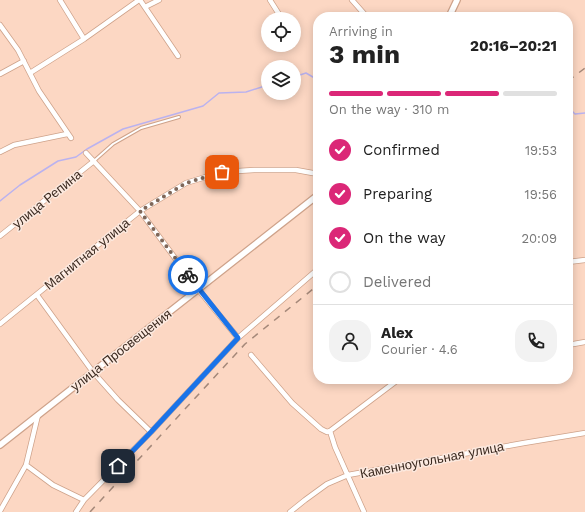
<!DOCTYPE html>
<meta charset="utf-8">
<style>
:root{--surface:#fff;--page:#f2f2f2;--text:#222;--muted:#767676;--line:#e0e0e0;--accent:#db2777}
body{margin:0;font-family:"Work Sans",sans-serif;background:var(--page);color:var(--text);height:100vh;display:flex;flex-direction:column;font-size:15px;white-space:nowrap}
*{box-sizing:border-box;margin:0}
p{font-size:13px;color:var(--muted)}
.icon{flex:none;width:22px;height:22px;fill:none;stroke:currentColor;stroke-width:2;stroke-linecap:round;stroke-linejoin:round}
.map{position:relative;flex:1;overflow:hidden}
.sheet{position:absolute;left:313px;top:12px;width:260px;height:372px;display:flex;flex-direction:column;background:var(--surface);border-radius:16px;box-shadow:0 2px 10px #0003}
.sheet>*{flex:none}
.controls{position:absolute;left:261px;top:12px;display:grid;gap:8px}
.controls a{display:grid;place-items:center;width:40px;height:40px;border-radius:50%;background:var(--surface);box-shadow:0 2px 10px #0003;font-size:20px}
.pin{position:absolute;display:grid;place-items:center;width:34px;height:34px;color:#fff;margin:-17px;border-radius:8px;box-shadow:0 2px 6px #0006}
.courier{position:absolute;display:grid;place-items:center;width:40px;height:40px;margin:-20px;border:3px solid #1a73e8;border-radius:50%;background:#fff;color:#222;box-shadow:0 1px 5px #0007}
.headline em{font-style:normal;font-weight:700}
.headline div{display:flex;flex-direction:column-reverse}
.headline{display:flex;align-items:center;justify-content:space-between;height:68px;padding:0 16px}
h1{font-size:26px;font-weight:700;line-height:30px}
.bar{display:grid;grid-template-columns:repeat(4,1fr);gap:6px 4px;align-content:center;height:48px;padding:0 16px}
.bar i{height:5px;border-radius:3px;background:var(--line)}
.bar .selected{background:var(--accent)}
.bar p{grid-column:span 4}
.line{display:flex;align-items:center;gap:10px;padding:0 16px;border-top:1px solid var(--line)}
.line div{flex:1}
.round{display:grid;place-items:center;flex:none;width:42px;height:42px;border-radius:16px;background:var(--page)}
ol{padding:0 16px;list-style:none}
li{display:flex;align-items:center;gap:12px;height:44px}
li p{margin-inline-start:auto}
li .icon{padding:4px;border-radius:50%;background:var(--accent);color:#fff;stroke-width:4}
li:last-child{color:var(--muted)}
li i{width:22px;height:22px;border:2px solid var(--line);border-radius:50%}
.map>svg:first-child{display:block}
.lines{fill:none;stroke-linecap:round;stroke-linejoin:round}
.stream{stroke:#bab2ef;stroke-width:1.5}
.service-casing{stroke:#cea28a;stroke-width:4}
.minor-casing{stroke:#cea28a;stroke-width:6}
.tertiary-casing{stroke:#cea28a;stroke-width:8}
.service{stroke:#fff;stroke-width:2}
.minor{stroke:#fff;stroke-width:4.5}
.tertiary{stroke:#fff;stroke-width:5.5}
.rail{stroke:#a48879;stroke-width:1.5;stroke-dasharray:7 7;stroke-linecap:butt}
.done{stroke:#7f6759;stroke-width:4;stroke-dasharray:0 7.2}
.route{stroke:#1a73e8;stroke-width:5}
.labels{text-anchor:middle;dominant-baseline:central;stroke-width:3;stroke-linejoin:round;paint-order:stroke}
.street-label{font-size:13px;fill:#3b2a20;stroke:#fce9df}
</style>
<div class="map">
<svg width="585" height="512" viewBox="0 0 585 512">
<rect width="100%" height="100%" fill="#fcd7c3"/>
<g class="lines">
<path class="stream" d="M294,77L306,73L318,80
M568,107H572V111L575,114L585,113
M0,201L20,185L58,161L76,157L87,149L123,129L203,106L219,93L246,92L268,85"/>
<g class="service-casing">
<path id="service" d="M95,160L113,144L141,128L179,117"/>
</g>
<g class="minor-casing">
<path id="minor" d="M60,0L84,39
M140,0L178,56
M270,0L282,19
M352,0L367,17
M145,7L159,0
M0,25L18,50L39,91L71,138
M30,73L84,39L139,0
M0,74L24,61
M0,152L14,145L67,134
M86,153L140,211L198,289L238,338
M0,236L94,161
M568,262L585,260
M37,295L93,372L118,400L151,432
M0,324L140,211L186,183L222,172L254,170H296L318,174
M568,345L585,342
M251,355L292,403L321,429L327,432L330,431L335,447L364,512
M330,431L399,379
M26,465L53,485L84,500
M0,511L26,465L38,415
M76,512L84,500L151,432L238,338L318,269
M290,512L305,500L327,484L348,475L524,443L585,433"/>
</g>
<g class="tertiary-casing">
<path id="tertiary" d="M449,17L457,0
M0,445L318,195"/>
</g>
<use href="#service" class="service"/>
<use href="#minor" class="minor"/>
<use href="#tertiary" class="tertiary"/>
<path class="rail" d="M568,81L585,68
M90,512L245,344L318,285"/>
</g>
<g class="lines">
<path class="done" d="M188,275L140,211L186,183L222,172"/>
<path class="route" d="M118,466L151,432L238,338L188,275"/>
</g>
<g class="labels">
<g class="street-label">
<text transform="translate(47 199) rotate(-39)">улица Репина</text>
<text transform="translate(87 254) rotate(-39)">Магнитная улица</text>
<text transform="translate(121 350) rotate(-38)">улица Просвещения</text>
<text transform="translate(432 460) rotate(-11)">Каменноугольная улица</text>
</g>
</g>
</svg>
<div class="controls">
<a><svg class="icon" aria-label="locate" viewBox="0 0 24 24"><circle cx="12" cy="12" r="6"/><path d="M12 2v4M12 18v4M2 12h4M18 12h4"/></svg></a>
<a><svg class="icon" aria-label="layers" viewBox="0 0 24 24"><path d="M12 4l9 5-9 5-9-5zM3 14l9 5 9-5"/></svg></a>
</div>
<div class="pin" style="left:222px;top:172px;background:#ea580c"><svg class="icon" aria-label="bag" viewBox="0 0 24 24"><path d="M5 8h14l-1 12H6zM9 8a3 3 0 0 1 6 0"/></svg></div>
<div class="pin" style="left:118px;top:466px;background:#1f2937"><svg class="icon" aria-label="home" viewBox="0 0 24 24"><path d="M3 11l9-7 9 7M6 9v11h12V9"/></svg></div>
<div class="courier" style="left:188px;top:275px"><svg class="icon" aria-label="bike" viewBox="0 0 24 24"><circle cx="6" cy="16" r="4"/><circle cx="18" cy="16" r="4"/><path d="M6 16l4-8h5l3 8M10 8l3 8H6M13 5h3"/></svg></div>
<section class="sheet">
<div class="headline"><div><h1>3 min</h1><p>Arriving in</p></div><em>20:16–20:21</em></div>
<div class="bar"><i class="selected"></i><i class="selected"></i><i class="selected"></i><i></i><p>On the way · 310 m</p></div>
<ol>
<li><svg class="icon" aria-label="check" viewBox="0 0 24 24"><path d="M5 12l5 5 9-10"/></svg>Confirmed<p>19:53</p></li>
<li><svg class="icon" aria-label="check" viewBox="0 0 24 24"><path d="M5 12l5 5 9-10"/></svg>Preparing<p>19:56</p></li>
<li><svg class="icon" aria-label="check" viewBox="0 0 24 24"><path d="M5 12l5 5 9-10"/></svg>On the way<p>20:09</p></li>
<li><i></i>Delivered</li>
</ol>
<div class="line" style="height:72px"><a class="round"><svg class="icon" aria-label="person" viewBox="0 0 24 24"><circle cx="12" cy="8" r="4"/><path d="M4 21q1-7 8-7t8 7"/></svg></a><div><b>Alex</b><p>Courier · 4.6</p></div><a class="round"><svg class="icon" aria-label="phone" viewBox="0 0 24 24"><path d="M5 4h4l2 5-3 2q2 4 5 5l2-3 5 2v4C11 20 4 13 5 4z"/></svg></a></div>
</section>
</div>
